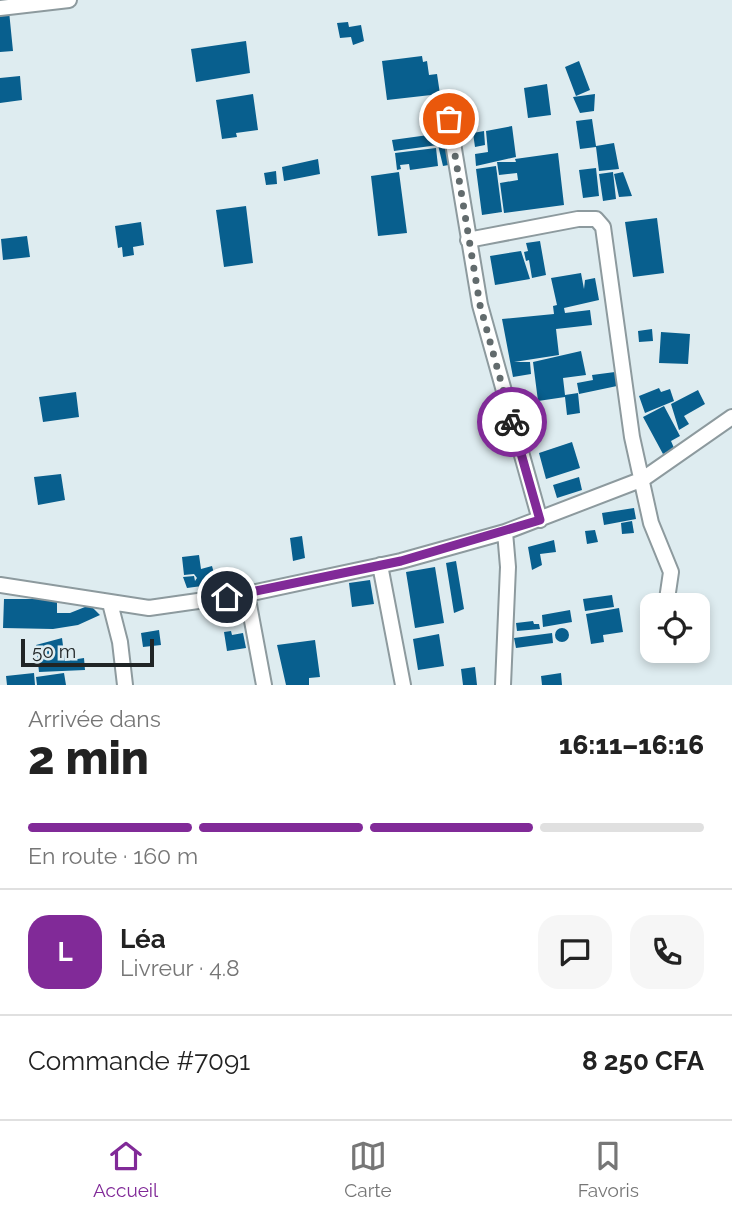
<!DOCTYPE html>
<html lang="fr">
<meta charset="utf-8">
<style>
:root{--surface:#fff;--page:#f6f6f6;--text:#222;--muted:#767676;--line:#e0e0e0;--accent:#812a98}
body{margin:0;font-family:Raleway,sans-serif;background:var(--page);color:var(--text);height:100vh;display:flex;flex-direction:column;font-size:26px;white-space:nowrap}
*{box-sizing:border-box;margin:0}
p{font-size:23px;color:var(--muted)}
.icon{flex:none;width:38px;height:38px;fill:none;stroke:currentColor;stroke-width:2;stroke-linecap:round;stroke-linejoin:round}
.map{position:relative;height:685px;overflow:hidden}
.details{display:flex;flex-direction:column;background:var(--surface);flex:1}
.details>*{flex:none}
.tools{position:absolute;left:640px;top:593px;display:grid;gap:14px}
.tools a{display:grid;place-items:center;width:70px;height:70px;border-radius:14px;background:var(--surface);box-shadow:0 4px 10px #0003;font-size:35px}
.scale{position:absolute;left:21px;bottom:18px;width:133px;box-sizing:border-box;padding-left:7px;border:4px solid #202526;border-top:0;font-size:19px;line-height:24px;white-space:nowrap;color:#202526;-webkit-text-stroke:5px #deecf0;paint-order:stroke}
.pin{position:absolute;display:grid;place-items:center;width:60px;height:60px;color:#fff;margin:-30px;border:4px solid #fff;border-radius:50%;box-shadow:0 2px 7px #0007}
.courier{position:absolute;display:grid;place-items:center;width:70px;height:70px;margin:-35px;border:5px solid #812a98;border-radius:50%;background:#fff;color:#222;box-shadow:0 2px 9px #0007}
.headline em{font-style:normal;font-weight:800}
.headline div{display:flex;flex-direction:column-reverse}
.headline{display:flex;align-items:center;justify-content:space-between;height:119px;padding:0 28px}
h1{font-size:46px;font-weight:800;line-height:52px}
.bar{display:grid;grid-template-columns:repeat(4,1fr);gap:10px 7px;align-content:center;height:84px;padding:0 28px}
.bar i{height:9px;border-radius:5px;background:var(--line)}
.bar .active{background:var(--accent)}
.bar p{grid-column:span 4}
.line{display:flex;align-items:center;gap:18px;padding:0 28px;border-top:2px solid var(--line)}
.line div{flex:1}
.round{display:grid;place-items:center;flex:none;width:74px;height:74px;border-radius:21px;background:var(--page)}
.tab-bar{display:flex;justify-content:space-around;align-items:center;height:98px;border-top:2px solid var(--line);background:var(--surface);font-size:19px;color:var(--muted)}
.tab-bar a{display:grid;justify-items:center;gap:4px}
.tab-bar .active{color:var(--accent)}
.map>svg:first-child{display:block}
.building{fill:#085f8e}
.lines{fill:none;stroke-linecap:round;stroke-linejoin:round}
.minor-casing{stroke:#8d9a9e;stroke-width:18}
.minor{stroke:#fff;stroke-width:14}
.done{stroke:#626b6d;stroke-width:7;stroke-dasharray:0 12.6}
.route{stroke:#812a98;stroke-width:9}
</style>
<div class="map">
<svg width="732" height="685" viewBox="0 0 732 685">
<rect width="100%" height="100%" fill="#deecf0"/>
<path class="building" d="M9,11L13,51L0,52V12Z
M348,22L349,27L361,25L364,41L353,45L351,37L340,38L337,23Z
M246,41L250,73L196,82L191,49Z
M422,56L423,62L427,61L429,75L437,74L440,94L387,100L382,61Z
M579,61L590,90L576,96L565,67Z
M20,76L22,100L0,103V78Z
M547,84L551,115L528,118L524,88Z
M253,94L258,130L236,133L237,137L222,139L216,100Z
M595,94L594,111L580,113L573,97Z
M592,119L596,146L614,143L619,169L599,171L596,147L580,149L576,121Z
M512,126L516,157L476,166L475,154L488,152L486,131Z
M484,131L485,145L475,147L473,133Z
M443,133L444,145H449L454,164L443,166L438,145L394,151L392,140Z
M436,148L438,166L410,170L409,164L400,165L401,169L397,170L395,153Z
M558,153L564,205L504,213L500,183L518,180L517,173L499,175L497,162H516L515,159Z
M318,159L320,174L284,181L282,167Z
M496,166L502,212L482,215L476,169Z
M596,168L599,196L583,198L579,170Z
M276,171L277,184L266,185L264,173Z
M399,172L407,233L378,236L371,176Z
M613,172L616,199L603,201L599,174Z
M623,172L632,196L619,197L614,174Z
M246,206L253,263L224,267L216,210Z
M657,218L664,273L633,277L625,222Z
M141,222L144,245L133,247L134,255L123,257L122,247L118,248L115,226Z
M27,236L30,257L3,260L1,239Z
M540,241L546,275L532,278L529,260L526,261L524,252L528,251L526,243Z
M521,251L530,279L495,285L490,256Z
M581,273L584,289L585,280L595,278L599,300L564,308L565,313L590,310L592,325L556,329L559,355L514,362H530L531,374L513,377L502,319L554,314L553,306L557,305L551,278Z
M652,329L653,341L639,342L638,331Z
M661,332L690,334L688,364L659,363Z
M581,351L586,375L563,378L565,395L578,393L580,413L567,415L565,397L538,401L533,362Z
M615,372L617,386L579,394L577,383L593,380L592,375Z
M659,388L661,392L670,389L674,401L645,413L639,396Z
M698,390L705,404L684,416L689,424L679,430L671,404Z
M76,392L79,417L43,422L39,397Z
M664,406L680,436L671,441L674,448L663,454L643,417Z
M572,442L580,468L546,479L539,453Z
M61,474L65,500L38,505L34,477Z
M579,477L582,490L557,498L553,485Z
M634,508L636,519L604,525L602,513Z
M632,521L634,533L622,534L621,523Z
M595,530L598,542L587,544L585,531Z
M302,536L305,558L293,561L290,538Z
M554,540L556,552L540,554L542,565L532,570L528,547Z
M199,555L201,569L212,566L217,584L187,588L183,577L194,576L195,581L197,578L194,574L184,575L182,557Z
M456,561L464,609L454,613L446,563Z
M435,567L444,623L415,628L406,572Z
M370,580L374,604L352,607L349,583Z
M612,595L614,607L585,611L583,599Z
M4,599H57V613H70L90,605L100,615L78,625L53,629L3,628Z
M619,608L623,632L603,635L604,642L591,644L586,614Z
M570,610L572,622L543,627L542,615Z
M533,621L534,624H539L540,629L517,631L516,623Z
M555 635a7 7 0 1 1 14 0a7 7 0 1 1-14 0Z
M159,630L161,645L143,647L141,633Z
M231,631L232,635L243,633L246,648L227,651L224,632Z
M552,633L553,643L516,648L514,638Z
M439,634L444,666L418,670L413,639Z
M62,638L65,661L84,658L85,670L39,672L36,645Z
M315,640L320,677L309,678V685H286L277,645Z
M475,667L477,685H463L461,669Z
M34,673L35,685H7L6,676Z
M64,673L66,685H37L36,677Z
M561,673L562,685H542L541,676Z"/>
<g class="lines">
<g class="minor-casing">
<path id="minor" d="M0,8L69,0
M449,119L480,305L540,520
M468,240L578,219H596L603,227L632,437L651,523L671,572L666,606
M380,565L403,685
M0,585L149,608L247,594L401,561L505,532L643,479L732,417
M247,594L264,685
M110,603L120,642L125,685
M503,685L508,567L505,532"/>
</g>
<use href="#minor" class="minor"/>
</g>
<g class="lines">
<path class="done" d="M449,119L480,305L512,422"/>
<path class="route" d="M227,597L401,561L540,520L512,422"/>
</g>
</svg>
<div class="tools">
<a><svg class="icon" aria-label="locate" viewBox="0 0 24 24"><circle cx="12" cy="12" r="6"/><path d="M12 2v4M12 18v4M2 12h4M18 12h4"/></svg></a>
</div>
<div class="scale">50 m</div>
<div class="pin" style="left:449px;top:119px;background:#ea580c"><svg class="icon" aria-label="bag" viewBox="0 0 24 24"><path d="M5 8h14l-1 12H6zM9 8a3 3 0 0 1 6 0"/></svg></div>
<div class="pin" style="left:227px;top:597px;background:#1f2937"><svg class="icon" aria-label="home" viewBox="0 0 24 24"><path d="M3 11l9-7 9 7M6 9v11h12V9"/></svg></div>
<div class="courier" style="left:512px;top:422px"><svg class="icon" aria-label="bike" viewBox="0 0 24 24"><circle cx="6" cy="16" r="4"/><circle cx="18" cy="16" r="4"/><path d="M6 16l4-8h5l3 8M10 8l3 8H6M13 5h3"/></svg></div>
</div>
<section class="details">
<div class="headline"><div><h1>2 min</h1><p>Arrivée dans</p></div><em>16:11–16:16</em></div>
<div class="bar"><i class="active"></i><i class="active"></i><i class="active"></i><i></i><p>En route · 160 m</p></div>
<div class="line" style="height:126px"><b class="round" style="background:var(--accent);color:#fff">L</b><div><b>Léa</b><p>Livreur · 4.8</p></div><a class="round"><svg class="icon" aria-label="chat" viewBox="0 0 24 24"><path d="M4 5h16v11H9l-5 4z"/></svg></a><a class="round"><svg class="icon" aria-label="phone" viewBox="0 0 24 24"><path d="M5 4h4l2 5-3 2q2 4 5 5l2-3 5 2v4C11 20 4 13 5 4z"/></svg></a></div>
<div class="line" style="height:91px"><div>Commande #7091</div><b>8 250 CFA</b></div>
</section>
<nav class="tab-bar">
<a class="active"><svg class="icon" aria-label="home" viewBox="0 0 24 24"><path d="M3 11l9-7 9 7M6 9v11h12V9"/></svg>Accueil</a>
<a><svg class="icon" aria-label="map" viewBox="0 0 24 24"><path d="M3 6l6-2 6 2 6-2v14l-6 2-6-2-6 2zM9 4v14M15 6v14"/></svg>Carte</a>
<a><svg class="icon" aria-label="saved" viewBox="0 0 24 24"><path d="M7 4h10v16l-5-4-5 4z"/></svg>Favoris</a>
</nav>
